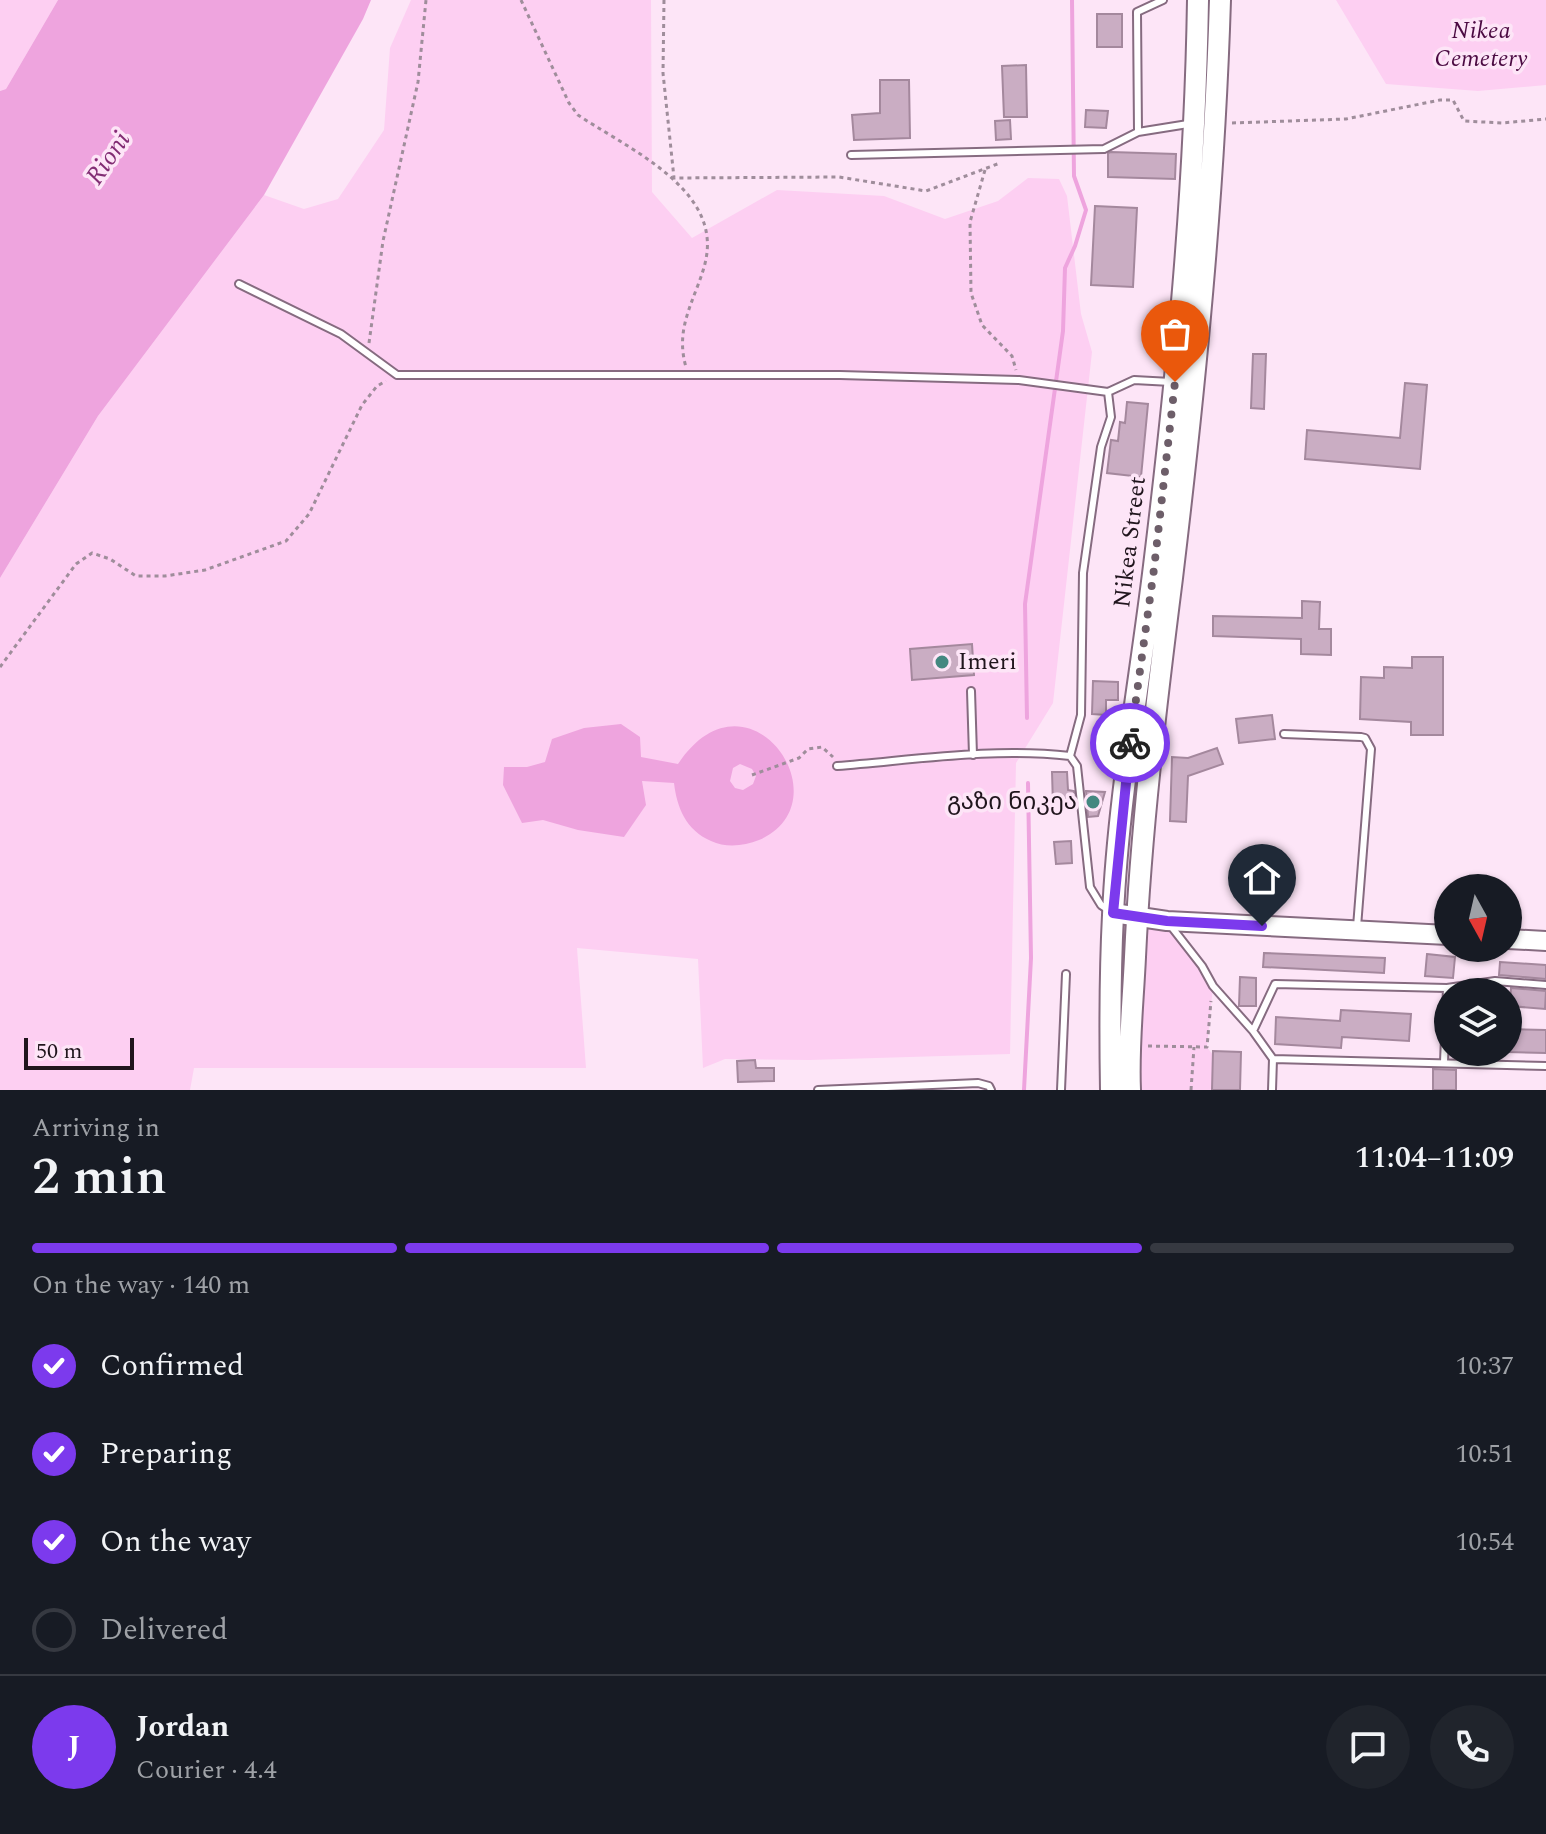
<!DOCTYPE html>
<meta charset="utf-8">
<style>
:root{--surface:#171b24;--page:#20242c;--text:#f1f3f6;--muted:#9ea1a6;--line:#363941;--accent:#7c3aed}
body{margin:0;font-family:Spectral,"Noto Sans Georgian",serif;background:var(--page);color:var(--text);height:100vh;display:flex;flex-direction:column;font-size:30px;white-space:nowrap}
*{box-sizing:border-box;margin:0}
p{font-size:26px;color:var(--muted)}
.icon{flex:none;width:44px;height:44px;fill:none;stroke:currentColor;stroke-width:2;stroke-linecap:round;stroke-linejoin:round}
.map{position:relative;height:1090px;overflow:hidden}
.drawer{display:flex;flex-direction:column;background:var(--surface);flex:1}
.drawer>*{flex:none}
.needle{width:52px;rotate:172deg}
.controls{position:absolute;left:1434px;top:874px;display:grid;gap:16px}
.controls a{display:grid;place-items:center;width:88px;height:88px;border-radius:50%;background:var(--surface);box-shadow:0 2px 6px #0004;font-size:40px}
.scale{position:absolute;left:24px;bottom:20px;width:110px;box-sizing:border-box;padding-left:8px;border:4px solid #20151d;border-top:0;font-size:22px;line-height:28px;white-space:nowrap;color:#20151d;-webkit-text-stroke:6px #fde5f7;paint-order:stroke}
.pin{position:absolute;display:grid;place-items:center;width:68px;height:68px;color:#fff;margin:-82px -34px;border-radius:50% 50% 50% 0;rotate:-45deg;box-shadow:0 0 8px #0007}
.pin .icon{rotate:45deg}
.courier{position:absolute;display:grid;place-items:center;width:80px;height:80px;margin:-40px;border:6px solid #7c3aed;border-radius:50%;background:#fff;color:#222;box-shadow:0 2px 10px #0007}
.summary em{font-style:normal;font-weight:600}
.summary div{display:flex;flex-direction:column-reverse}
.summary{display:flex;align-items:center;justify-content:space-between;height:136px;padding:0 32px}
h1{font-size:52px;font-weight:600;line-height:60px}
.bar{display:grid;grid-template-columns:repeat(4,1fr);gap:12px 8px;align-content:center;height:96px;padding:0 32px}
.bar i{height:10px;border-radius:6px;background:var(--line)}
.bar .active{background:var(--accent)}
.bar p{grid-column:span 4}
.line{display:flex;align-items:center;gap:20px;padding:0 32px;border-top:2px solid var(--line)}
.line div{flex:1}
.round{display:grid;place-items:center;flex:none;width:84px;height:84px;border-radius:42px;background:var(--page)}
ol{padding:0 32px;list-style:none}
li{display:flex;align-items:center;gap:24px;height:88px}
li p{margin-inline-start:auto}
li .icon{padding:8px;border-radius:50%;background:var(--accent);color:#fff;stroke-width:4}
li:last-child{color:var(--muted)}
li i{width:44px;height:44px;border:4px solid var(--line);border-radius:50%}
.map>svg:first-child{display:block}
.green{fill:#fdcff2}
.water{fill:#eea4de;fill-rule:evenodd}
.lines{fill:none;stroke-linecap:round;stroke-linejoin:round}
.stream{stroke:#eea4de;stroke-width:4}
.building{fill:#caadc3;stroke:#a4889d;stroke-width:2}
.lane-casing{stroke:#866b80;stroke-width:10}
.secondary-casing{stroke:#866b80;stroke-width:22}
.primary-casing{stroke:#866b80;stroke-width:24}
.path{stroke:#9f8d9b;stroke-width:3;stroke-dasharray:4 4;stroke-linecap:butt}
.lane{stroke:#fff;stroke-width:6}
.secondary{stroke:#fff;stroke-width:18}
.primary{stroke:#fff;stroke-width:20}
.done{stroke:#6d5e69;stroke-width:8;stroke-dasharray:0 14.4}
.route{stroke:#7c3aed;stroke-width:10}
.poi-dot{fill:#438880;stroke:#fde5f7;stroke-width:3}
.labels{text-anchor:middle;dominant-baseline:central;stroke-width:7;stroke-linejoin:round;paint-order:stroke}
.park-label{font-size:24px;font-style:italic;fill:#4b0a42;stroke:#fde5f7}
.street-label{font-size:24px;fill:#20151d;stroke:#fde5f7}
.poi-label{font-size:24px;fill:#20151d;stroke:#fde5f7;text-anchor:start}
.water-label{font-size:26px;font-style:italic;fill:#822d74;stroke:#fde5f7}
</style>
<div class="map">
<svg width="1546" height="1090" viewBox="0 0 1546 1090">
<rect width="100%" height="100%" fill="#fde5f7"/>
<path class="green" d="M0,0H58L6,89L0,91Z
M411,0H651L652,192L692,238L777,190L884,196L945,219L998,201L1028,178L1059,179L1067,196L1081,314L1092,352L1053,703L1016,763L1010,1054L809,1060L725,1059L703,1068L698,959L577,948L586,1068H194L190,1090H0V578L98,416L264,195L304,209L338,199L384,130L390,48Z
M1336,0H1546V85L1478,91L1386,84Z
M1137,918L1167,921L1213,986L1207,1047L1215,1058L1213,1090H1130Z"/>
<path class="water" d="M58,0H371L363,19L264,195L98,416L0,578V91L6,89Z
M621,724L640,737L641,757L678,764C748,659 847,802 759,840C744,846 726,848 711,841C686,830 677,808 674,783L642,781L646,805L624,837L578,830L543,820L522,823L503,785L504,767H527L545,762L552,739L584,728ZM740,764L752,769L756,776L753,784L743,790L735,788L730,781L733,768Z"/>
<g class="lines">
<path class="stream" d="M1027,718L1025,604L1063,331L1065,268L1075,246L1086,210L1074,176L1072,0
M1024,1090L1031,958L1028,783"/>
</g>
<path class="building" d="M1097,14H1122V47H1097Z
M1026,65L1027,117H1004L1002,66Z
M880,80H909L910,138L854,140L852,115L880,113Z
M1086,110L1108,111L1106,128L1085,127Z
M1010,120L1011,139L996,140L995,121Z
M1111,152L1176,154L1175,179L1108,177V153Z
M1095,206L1137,208L1133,287L1091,285Z
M1253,354H1266L1264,409L1251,408Z
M1405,383L1427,385L1420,469L1305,459L1307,430L1400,438Z
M1127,402L1148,404L1141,477L1107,473L1111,440L1118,441L1120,422L1125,423Z
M1302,601L1320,602L1319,629H1331V655L1301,654V639L1213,636V616L1302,618Z
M972,644L974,675L912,680L910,649Z
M1412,657H1443V735H1411V722L1360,719L1361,677L1384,678V667L1412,668Z
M1093,681L1118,682V700H1106V715L1092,714Z
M1272,715L1275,739L1239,743L1236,719Z
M1217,748L1223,764L1188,776L1186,822L1170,821L1172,757L1188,758Z
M1052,772H1067L1068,790L1074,791L1075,805H1053Z
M1086,791L1105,792L1098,816L1088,817Z
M1071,841L1072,863L1056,864L1054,842Z
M1264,953L1385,958L1384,973L1263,967Z
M1427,954L1455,957L1453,978L1425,976Z
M1500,962L1546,965V979L1499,975Z
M1240,977L1256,978V1006H1239Z
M1511,988L1546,991L1545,1009L1510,1006Z
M1341,1010L1411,1014L1409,1041L1342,1037L1341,1048L1275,1044L1276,1017L1340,1021Z
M1508,1029L1546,1030V1053L1508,1052Z
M1213,1051L1241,1052L1240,1090H1212Z
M755,1060L756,1068H774V1081L738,1082L737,1061Z
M1433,1069L1456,1070V1090H1433Z"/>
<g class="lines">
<g class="lane-casing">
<path id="lane" d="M1138,132L1137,12L1163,0
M851,155L1104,149L1138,132L1188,124
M239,284L341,334L397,375H840L1019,380L1108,392L1134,380L1171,382
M971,691L973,755
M1284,734L1361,737L1365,738L1371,749L1357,927
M1070,756L1081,715L1083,573L1101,447L1111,417L1108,392
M837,766C914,760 993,747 1070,756L1077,766L1090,887L1101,905L1110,911
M1170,925L1202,966L1213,986L1253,1031L1273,1059L1272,1090
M1253,1031L1275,984L1447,988L1495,981L1546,985
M1273,1059L1546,1066
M1444,1062L1447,988
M818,1090L978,1083L989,1086L991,1090
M1061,1090L1066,974"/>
</g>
<g class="secondary-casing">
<path id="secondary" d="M1113,913L1167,921L1448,935
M1508,939L1546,941"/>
</g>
<g class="primary-casing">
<path id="primary" d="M1111,1090C1110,1032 1110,973 1113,915C1118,799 1140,681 1154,566C1177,378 1195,190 1198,0
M1130,1090C1128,1046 1133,1001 1135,957C1141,830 1156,704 1172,578C1195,386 1214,194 1220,0"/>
</g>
<path class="path" d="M521,0L569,103L578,115C621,144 701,180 707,237C709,254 704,269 698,285C687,314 677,336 686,367
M664,0L663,73L674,178L839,177L926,191L1000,163
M1232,123L1346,119L1440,100H1453L1464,121L1502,123L1546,119
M985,170L970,222L971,293L982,325L1012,356L1016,370
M369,343L383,241L418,82L426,0
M0,667L76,564L92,553L110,559L136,576H165L205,570L286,541L309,514L362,405L377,386L386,381
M752,775L799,758L808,749L822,747L833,757
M1148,1046L1207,1047L1211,1001
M1191,1090L1194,1047"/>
<use href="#lane" class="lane"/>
<use href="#secondary" class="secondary"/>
<use href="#primary" class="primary"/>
</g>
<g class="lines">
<path class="done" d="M1130,743L1154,569L1175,382"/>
<path class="route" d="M1130,743L1113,913L1167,921L1262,926"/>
</g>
<g class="poi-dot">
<circle cx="942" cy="662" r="8"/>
<circle cx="1093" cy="802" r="8"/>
</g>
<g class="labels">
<g class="park-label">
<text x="1481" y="31">Nikea<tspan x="1481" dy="28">Cemetery</tspan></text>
</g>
<g class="street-label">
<text transform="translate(1130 542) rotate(-83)">Nikea Street</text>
</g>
<g class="poi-label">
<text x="958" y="662">Imeri</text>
<text x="1077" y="802" text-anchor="end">გაზი ნიკეა</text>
</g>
<g class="water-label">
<text transform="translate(108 158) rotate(-56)">Rioni</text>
</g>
</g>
</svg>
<div class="controls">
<a><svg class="needle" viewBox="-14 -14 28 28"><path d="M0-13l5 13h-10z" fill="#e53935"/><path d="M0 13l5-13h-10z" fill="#9ea1a6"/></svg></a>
<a><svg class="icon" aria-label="layers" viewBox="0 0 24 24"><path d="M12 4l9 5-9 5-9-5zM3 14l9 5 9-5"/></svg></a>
</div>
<div class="scale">50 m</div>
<div class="pin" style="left:1175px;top:382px;background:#ea580c"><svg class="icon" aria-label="bag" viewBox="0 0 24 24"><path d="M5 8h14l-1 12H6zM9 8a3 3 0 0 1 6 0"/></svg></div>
<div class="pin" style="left:1262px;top:926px;background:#1f2937"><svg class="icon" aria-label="home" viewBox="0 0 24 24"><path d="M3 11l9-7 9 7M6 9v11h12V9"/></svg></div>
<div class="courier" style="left:1130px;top:743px"><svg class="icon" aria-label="bike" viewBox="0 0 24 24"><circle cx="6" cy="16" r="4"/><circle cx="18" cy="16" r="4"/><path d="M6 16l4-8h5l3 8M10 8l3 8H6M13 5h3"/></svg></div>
</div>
<section class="drawer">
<div class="summary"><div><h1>2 min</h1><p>Arriving in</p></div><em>11:04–11:09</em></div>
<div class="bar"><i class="active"></i><i class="active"></i><i class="active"></i><i></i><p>On the way · 140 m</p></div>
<ol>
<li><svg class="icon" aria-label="check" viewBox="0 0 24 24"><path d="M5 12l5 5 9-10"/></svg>Confirmed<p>10:37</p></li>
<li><svg class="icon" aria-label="check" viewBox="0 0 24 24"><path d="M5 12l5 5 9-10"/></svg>Preparing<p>10:51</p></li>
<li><svg class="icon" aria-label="check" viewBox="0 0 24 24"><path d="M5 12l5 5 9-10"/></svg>On the way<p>10:54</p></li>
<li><i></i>Delivered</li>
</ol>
<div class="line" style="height:144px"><b class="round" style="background:var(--accent);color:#fff">J</b><div><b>Jordan</b><p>Courier · 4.4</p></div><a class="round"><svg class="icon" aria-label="chat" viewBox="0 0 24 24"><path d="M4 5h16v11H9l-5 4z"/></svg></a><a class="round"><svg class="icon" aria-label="phone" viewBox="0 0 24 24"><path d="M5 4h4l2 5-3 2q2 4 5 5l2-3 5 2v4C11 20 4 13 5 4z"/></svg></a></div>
</section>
